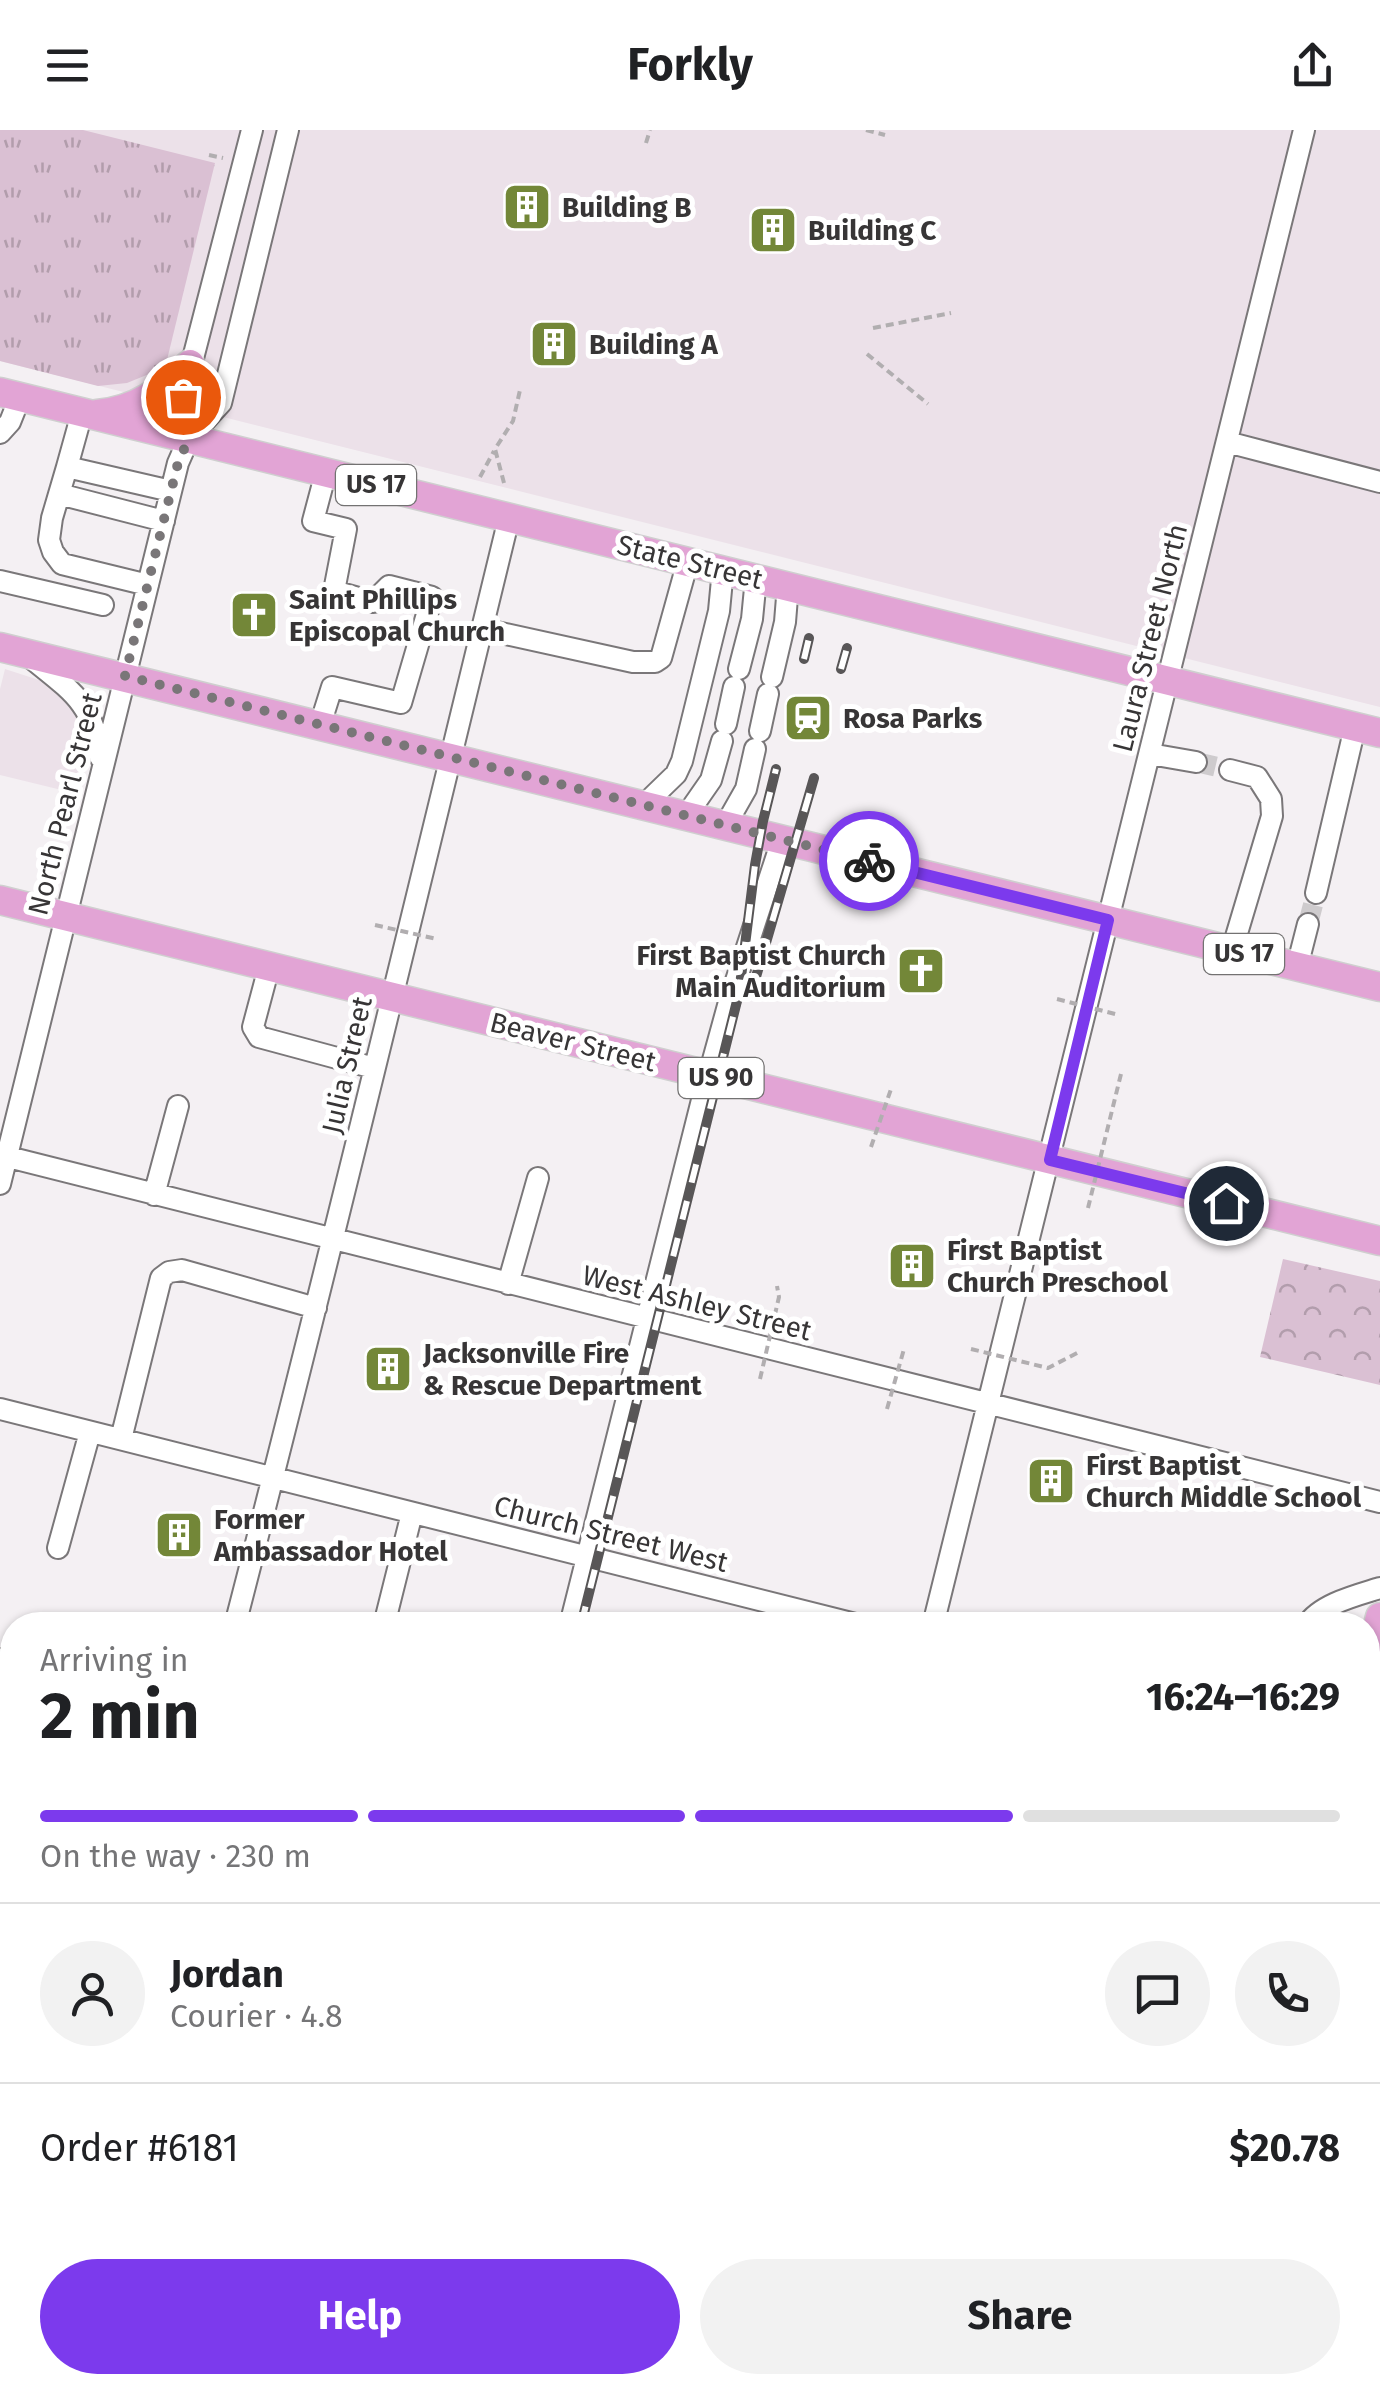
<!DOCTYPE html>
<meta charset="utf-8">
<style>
:root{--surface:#fff;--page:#f2f2f2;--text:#202124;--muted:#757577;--line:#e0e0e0;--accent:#7c3aed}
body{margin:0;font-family:"Fira Sans",sans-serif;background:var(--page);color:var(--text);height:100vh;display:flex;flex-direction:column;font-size:38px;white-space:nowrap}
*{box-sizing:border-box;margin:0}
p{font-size:32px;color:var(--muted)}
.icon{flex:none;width:55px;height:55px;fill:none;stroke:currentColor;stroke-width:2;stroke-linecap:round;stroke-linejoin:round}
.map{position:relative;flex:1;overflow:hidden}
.sheet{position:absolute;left:0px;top:1482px;width:1380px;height:782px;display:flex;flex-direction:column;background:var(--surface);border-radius:40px 40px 0 0;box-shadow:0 2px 8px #0004}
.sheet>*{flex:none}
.pin{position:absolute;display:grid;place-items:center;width:85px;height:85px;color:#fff;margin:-42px;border:5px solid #fff;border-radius:50%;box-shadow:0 2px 10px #0007}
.courier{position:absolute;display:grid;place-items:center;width:100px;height:100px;margin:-50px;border:8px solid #7c3aed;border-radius:50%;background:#fff;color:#222;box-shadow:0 2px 12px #0007}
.headline em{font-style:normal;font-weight:700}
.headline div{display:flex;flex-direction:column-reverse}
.headline{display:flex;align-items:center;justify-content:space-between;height:170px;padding:0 40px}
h1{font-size:65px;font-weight:700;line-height:75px}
.bar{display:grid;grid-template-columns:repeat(4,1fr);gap:15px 10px;align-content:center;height:120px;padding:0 40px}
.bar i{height:12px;border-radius:8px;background:var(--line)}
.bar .active{background:var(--accent)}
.bar p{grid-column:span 4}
.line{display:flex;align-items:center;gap:25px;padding:0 40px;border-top:2px solid var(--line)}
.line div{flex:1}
.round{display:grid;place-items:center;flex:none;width:105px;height:105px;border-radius:52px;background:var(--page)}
.primary-button{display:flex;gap:20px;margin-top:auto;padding:20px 40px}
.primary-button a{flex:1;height:115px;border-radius:60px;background:var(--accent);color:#fff;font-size:40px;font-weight:700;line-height:115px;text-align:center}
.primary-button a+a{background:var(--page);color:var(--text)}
header{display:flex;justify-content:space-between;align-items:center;height:130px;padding:0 40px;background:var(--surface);font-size:45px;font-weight:700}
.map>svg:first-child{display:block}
.built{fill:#ece1e9}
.grass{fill:url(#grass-tufts)}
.park{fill:url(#park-crowns)}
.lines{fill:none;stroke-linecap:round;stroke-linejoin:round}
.minor-tunnel{stroke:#cecbcd;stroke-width:20;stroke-dasharray:20 10;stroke-linecap:butt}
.minor-casing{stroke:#7a7779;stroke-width:24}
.major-casing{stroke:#cfcfcf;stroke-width:31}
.path{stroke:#b1aeb0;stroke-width:4;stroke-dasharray:8 5;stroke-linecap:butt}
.minor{stroke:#fff;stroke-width:20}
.major{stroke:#e2a4d5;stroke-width:28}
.rail-casing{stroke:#585657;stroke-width:10}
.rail{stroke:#fff;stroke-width:6;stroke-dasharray:19;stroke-linecap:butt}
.path-bridge{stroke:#b1aeb0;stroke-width:4;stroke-dasharray:8 5;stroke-linecap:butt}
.done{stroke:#797678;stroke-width:10;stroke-dasharray:0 18}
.route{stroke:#7c3aed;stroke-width:12}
.labels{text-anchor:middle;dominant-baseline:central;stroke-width:10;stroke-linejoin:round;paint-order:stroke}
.shield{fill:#fff;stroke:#737272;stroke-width:2.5}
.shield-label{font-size:25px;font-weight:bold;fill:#373536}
.poi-label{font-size:28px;font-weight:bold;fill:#373536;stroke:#fff;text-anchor:start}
.street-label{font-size:28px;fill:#373536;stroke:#fff}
</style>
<header><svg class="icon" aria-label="menu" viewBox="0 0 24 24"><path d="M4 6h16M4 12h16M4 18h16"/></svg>Forkly<svg class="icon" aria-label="share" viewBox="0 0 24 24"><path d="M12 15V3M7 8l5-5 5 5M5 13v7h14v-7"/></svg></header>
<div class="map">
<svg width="1380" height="2263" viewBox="0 0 1380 2263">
<defs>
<pattern id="grass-tufts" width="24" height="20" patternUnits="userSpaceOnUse" patternTransform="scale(2.5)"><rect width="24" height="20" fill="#dac0d3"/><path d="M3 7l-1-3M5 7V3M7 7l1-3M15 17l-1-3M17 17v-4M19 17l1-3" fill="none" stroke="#b29dac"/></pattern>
<pattern id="park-crowns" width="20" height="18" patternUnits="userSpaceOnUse" patternTransform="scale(2.5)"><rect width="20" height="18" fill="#dac0d3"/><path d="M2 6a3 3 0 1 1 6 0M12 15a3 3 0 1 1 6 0" fill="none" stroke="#b29dac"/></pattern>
</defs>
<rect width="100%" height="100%" fill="#f4f0f3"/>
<path class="built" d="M0,0H1380V577L0,231Z
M5,539L45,552L78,577L90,618L78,664L0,645V559Z
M1368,1640L1380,1643V1866L1368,1863Z
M1368,2144L1380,2147V2263H1216L1218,2253L1368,2252Z"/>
<path class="grass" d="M0,0H83L215,33L166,234L149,244L127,253L98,256L0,231Z"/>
<path class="park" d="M1283,1129L1380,1151V1255L1260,1227Z
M1368,1906L1380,1909V2099L1368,2096Z"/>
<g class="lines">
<path class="minor-tunnel" d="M1196,632L1230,640
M1308,794L1316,763"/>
<g class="minor-casing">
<path id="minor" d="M0,303L10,292L20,267
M189,308L183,267L252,0
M1227,312L1380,352
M67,337L82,283
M59,364L164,391
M0,451L103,475
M148,455L62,434L53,422L49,410L52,388L67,337L171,361
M483,499L633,532H655L661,528L688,431
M31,528C70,560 94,573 100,627
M739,539L752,489L756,448
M772,547L785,492L788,455
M726,594L734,557
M320,595L332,557L401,573L432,467L389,456L373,472L334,461L346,399L313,391L326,342
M760,601L768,564
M1150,624L1196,632
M1230,640L1257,647L1271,669L1272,686L1232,820
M644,675L676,644L682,631L719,481L723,439
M686,686L711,650L722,611
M725,696L746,659L755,619
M1316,763L1355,597
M269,837L253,897L259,907L374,938
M1297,837L1308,794
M0,1025L1380,1372
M0,1054L178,333L189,308L221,273L288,0
M154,1065L178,976
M508,1154L538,1048
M0,1279L859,1495
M121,1309L161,1148L169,1142L182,1140L316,1178
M58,1418L90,1302
M235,1495C330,1127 419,757 509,388
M384,1495L412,1383
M570,1495L702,970L729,872L782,710
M933,1495L1304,0
M1307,1495C1320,1474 1358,1465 1380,1458
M0,1529L12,1532
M1368,1623L1380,1626
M1368,1767L1379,1727
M0,1786L12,1789
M0,1845L12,1848
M1368,1875L1380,1879
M0,1878L12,1883
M0,1969L6,1924L12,1907
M1368,2128L1380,2131
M1368,2178L1373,2179L1380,2153
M0,2190L12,2193
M0,2238L12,2241
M37,2263L40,2252
M379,2263L381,2252
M743,2263L746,2252
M1245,2263L1247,2252
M1299,2263L1302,2252
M1348,2263L1352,2252"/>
</g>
<g class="major-casing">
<path id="major" d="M0,262L1380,603
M97,284C136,281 163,260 190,234
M0,517L1380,857
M0,770L1380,1111
M1368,1536L1380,1487
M0,2042L12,2045
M851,2252L894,2263
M1187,2263L1190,2252"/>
</g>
<path class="path" d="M866,0L885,5
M646,13L650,0
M209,25L223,28
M873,198L951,183
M867,224L928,274
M480,347L494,321
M504,353L495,319L513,291L520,260"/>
<use href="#minor" class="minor"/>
<use href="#major" class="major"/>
<g class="rail-casing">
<path id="rail" d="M804,529L809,508
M841,539L847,518
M751,864L814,648
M581,1495L739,863L755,735L763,691L776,639
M388,2263L391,2252"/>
</g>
<use href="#rail" class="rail"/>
<path class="path-bridge" d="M375,795L437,809
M1057,869L1119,885
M871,1017L891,959
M1088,1078L1121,944
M971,1219L1048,1238L1079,1222
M760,1249L779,1167L777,1156
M887,1279L904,1219"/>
</g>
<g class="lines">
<path class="done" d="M183,267L189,308L178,333L125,546L869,731"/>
<path class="route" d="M869,731L1108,790L1050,1030L1226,1073"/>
</g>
<defs>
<g id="building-square" transform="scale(2.5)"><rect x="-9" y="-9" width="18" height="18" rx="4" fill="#738738" stroke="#fff"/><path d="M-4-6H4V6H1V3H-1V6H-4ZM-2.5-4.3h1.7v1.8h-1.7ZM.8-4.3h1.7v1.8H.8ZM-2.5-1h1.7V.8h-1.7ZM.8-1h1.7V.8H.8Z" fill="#fff"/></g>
<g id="church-square" transform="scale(2.5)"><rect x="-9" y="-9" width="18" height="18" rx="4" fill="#738738" stroke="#fff"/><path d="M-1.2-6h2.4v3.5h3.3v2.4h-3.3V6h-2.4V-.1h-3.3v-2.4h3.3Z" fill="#fff"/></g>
<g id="station-square" transform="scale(2.5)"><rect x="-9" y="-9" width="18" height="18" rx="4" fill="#738738" stroke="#fff"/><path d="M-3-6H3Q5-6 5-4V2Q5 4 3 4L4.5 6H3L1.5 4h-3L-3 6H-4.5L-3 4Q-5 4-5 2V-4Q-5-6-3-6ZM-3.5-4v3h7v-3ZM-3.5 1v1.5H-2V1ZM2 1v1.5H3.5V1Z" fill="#fff"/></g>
</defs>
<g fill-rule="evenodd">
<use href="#building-square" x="527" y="77"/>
<use href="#building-square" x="773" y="100"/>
<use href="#building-square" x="554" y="214"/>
<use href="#church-square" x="254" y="485"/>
<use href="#station-square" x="808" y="588"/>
<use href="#church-square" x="921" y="841"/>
<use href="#building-square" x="912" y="1136"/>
<use href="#building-square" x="388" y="1239"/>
<use href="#building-square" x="1051" y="1351"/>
<use href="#building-square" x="179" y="1405"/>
</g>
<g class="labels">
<g class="shield">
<rect x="336" y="335" width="80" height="40" rx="8"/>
<rect x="1204" y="804" width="80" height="40" rx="8"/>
<rect x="678.5" y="928" width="85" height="40" rx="8"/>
</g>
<g class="shield-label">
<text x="376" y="355">US 17</text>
<text x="1244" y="824">US 17</text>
<text x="721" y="948">US 90</text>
</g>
<g class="poi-label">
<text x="562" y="77">Building B</text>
<text x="808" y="100">Building C</text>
<text x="589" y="214">Building A</text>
<text x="289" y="469">Saint Phillips<tspan x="289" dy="32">Episcopal Church</tspan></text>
<text x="843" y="588">Rosa Parks</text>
<text x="886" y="825" text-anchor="end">First Baptist Church<tspan x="886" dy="32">Main Auditorium</tspan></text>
<text x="947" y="1120">First Baptist<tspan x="947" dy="32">Church Preschool</tspan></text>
<text x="423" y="1223">Jacksonville Fire<tspan x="423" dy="32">&amp; Rescue Department</tspan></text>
<text x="1086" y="1335">First Baptist<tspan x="1086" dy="32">Church Middle School</tspan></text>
<text x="214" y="1389">Former<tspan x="214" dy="32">Ambassador Hotel</tspan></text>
</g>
<g class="street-label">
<text transform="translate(690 432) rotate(14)">State Street</text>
<text transform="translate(1150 508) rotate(-76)">Laura Street North</text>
<text transform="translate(65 674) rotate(-76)">North Pearl Street</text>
<text transform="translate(573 912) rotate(14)">Beaver Street</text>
<text transform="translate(347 935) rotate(-77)">Julia Street</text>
<text transform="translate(697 1173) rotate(14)">West Ashley Street</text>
<text transform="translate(611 1404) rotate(14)">Church Street West</text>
</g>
</g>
</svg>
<div class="pin" style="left:183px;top:267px;background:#ea580c"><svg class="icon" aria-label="bag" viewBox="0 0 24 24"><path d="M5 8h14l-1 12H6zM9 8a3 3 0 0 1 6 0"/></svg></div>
<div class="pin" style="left:1226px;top:1073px;background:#1f2937"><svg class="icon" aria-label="home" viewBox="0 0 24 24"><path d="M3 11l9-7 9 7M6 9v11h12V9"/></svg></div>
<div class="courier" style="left:869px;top:731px"><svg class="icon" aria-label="bike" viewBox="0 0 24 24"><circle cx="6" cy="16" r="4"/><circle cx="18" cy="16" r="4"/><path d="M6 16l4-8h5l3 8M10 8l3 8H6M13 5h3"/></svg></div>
<section class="sheet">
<div class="headline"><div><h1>2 min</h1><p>Arriving in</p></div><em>16:24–16:29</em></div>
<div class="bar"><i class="active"></i><i class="active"></i><i class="active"></i><i></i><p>On the way · 230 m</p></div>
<div class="line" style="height:180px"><a class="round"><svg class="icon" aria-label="person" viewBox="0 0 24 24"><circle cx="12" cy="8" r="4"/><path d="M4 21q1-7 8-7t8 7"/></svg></a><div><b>Jordan</b><p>Courier · 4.8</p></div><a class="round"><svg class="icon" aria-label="chat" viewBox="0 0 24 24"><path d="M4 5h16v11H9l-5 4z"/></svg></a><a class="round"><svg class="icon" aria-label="phone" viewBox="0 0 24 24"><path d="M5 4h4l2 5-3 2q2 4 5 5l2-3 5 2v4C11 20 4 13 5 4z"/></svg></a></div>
<div class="line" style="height:130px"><div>Order #6181</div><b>$20.78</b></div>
<div class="primary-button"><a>Help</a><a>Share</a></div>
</section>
</div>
